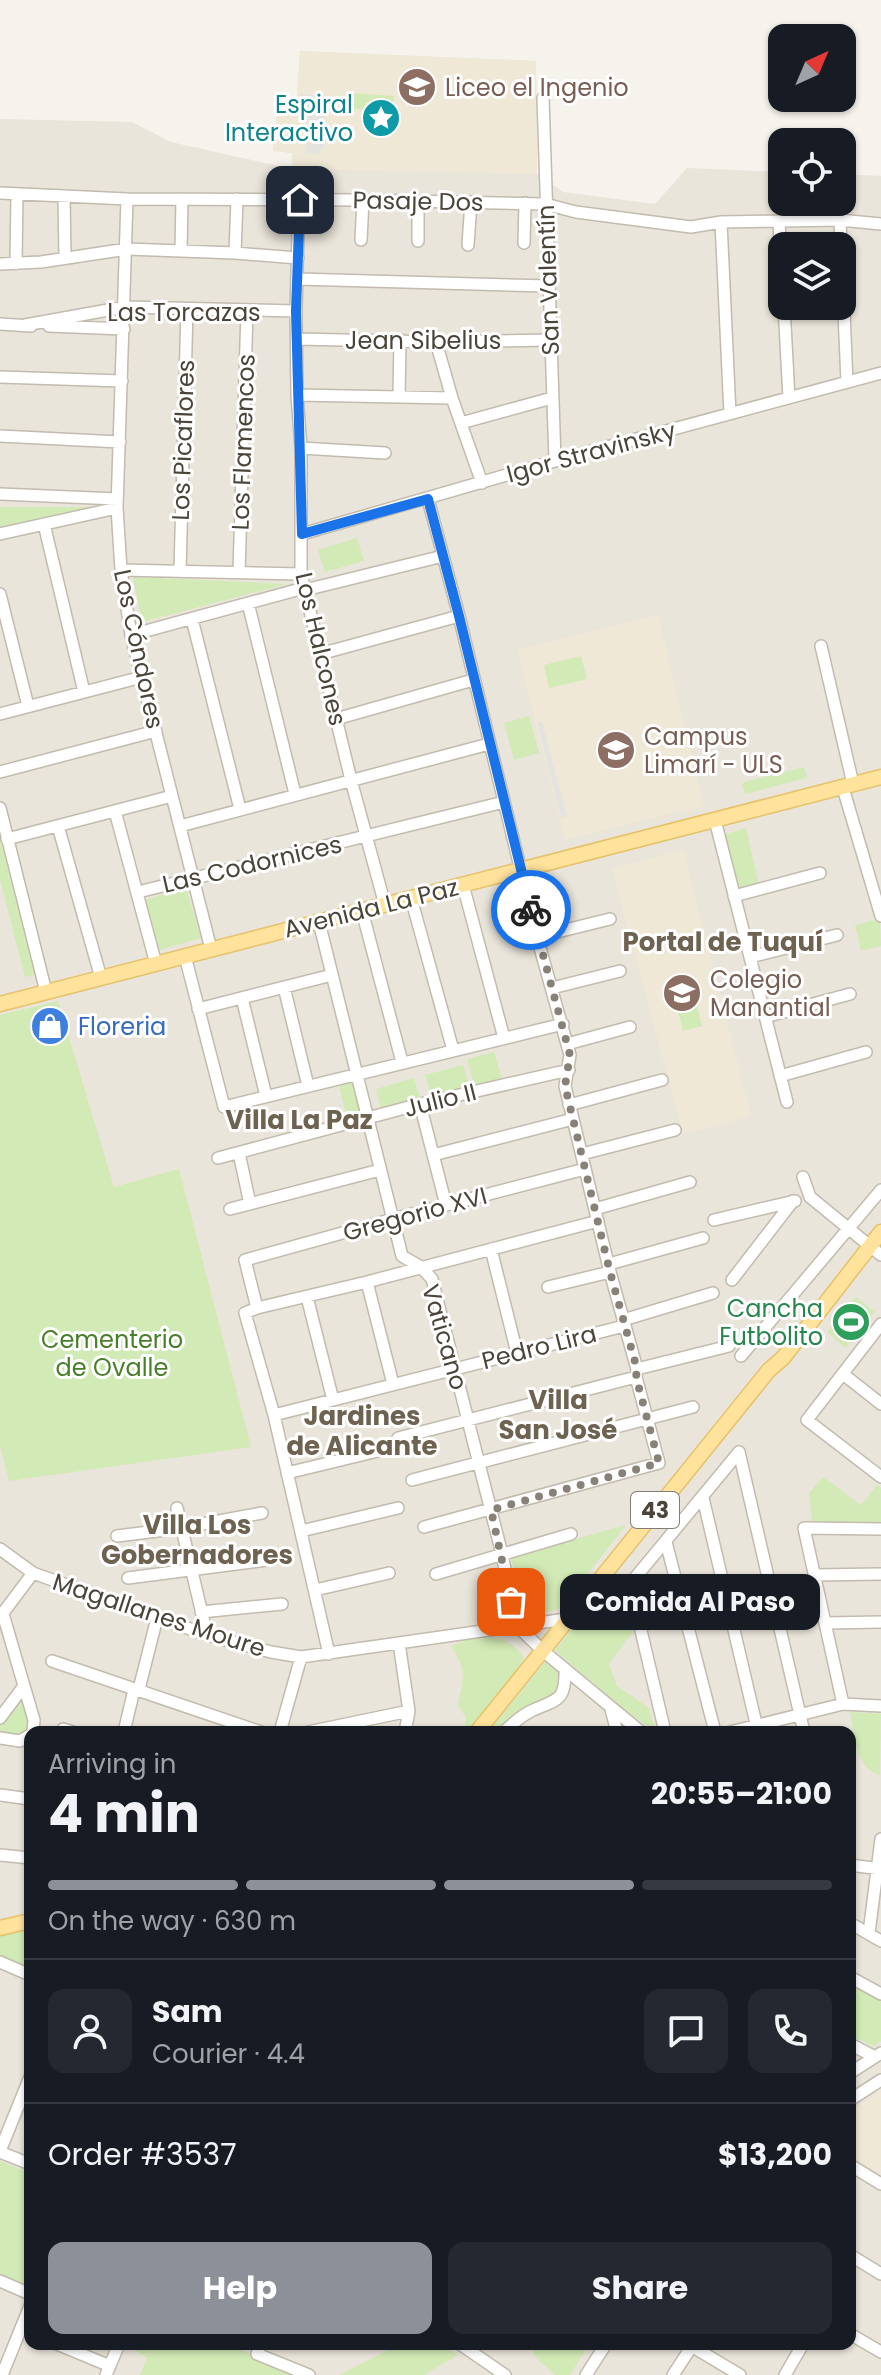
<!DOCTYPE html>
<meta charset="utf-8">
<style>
:root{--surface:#171b24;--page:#242831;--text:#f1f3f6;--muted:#9ea1a6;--line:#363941;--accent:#8c9099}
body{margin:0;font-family:Poppins,sans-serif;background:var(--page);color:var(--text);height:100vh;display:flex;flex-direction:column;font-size:30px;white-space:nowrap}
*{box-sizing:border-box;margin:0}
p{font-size:26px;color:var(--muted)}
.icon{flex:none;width:44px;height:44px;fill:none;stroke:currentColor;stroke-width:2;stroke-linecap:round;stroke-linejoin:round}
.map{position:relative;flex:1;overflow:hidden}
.side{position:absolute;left:24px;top:1726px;width:832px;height:624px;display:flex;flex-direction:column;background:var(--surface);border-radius:16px;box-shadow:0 2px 6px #0004}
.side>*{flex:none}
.needle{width:52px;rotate:44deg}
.fabs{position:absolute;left:768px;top:24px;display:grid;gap:16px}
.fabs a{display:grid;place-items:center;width:88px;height:88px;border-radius:16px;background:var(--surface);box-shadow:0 2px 6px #0004;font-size:40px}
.pin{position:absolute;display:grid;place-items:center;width:68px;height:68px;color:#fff;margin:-34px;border-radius:16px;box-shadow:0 4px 12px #0006}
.courier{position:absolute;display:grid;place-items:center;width:80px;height:80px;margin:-40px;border:6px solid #1a73e8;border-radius:50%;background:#fff;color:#222;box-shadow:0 2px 10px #0007}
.bubble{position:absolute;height:56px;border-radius:16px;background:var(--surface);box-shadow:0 2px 6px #0004;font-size:26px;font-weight:700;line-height:56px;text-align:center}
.headline em{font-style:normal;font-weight:700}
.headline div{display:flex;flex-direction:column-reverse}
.headline{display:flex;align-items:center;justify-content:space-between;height:136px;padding:0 24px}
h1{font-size:52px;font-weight:700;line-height:60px}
.bar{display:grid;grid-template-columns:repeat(4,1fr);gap:12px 8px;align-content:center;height:96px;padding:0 24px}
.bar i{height:10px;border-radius:6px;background:var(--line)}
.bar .selected{background:var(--accent)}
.bar p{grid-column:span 4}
.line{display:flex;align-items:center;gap:20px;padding:0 24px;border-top:2px solid var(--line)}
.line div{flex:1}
.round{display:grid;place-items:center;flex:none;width:84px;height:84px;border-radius:16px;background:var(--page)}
.cta{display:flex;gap:16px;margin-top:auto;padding:16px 24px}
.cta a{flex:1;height:92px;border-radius:16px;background:var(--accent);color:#fff;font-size:32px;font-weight:700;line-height:92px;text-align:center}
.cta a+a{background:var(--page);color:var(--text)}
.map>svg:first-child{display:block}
.residential{fill:#eae5da;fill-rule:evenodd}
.education{fill:#efe8d6}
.green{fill:#d2eab5}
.parking{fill:#e5e3e0}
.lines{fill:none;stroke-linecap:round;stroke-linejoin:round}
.minor-casing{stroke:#c2bbae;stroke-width:14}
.major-casing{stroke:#e6c16a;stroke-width:17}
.minor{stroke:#fff;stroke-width:11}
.major{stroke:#ffe39c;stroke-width:14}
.done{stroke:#878178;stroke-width:8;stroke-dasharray:0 14.4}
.route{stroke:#1a73e8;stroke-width:10}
.labels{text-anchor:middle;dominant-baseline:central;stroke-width:6;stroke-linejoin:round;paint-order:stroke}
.shield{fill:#fff;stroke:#817c74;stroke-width:2}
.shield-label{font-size:22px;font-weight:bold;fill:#4b4439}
.education-label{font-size:24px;fill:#785e54;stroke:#fff;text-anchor:start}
.culture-label{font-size:24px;fill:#0d838f;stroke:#fff;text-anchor:end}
.street-label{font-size:24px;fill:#4b4439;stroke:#fff}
.shop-label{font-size:24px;fill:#366cbe;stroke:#fff;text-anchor:start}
.leisure-label{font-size:24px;fill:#27864d;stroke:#fff;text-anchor:end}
.park-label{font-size:24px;fill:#4a7f2a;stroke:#fff}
.neighbourhood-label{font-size:26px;font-weight:bold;fill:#6e6250;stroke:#fff}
</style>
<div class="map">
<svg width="881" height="2375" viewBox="0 0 881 2375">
<rect width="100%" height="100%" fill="#f6f3ec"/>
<path class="residential" d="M300,51L536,61L537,174L563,192L655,204L687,168L782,172V202H842V174L881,176V2375H0V119L132,122L171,142L292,169V153L273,151L277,113L296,112ZM782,246H842V306H782ZM30,1732H850V2344H30Z"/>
<path class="education" d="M300,51L536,61L537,174L292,169V153L273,151L277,113L296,112Z
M658,615L704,806L565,840L517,650Z
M683,849L751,1116L683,1134L612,869Z
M881,2091V2174L850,2155V2111Z"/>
<path class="green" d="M351,93L394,96C393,113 394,124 377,132L369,131L370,110L351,108Z
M0,507H99L0,530Z
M357,538L364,561L325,572L318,550Z
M133,577L287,584L142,622Z
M581,656L587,679L549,688L544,665Z
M529,716L539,753L514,760L504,723Z
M804,767L807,778L745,794L742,785L744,782Z
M746,828L759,885L739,891L723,835Z
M0,837L35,975L25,977L0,880Z
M186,888L201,938L160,950L145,900Z
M880,919L881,946L861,951L855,925Z
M693,990L702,1026L683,1031L674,995Z
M58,1001L114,1187L179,1169L251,1447L9,1481L0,1446V1015Z
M494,1052L502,1079L475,1087L467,1059Z
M463,1065L469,1085L431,1095L425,1075Z
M414,1078L420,1098L381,1108L376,1089Z
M353,1081L361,1115L347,1119L339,1085Z
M856,1297L875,1312L845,1348L827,1332Z
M823,1477L861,1505L877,1485L881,1488V1527L812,1525L809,1493Z
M626,1525L560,1609L524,1617L511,1557Z
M607,1586L621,1588L634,1630L609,1664L617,1686L649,1708L656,1732L626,1711L555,1650Z
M474,1637C499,1638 509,1637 524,1658C508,1685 489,1709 468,1732H464L466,1718L458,1705C464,1677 467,1670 451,1646Z
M547,1660L560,1673V1686L552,1698L519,1712L494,1732H488Z
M22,1698L30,1720L29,1731L10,1737L0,1732V1726Z
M850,1712L881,1714L880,1775C855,1769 855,1734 850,1712Z
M30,1929V1971L0,1958V1935Z
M850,1984L881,2001V2041L873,2046L850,2035Z
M0,2161L30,2173V2286L0,2274Z
M127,2344H243L241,2350L297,2375H140L147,2358Z
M400,2344H436L458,2355L424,2375H339Z
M536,2344H589L570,2375H555L533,2355Z"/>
<path class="parking" d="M299,94L325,96L323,150H320L319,154L306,153L308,115L298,114Z
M542,721L567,816L561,818L537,722Z"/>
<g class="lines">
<g class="minor-casing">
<path id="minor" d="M543,98L555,461
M0,193L127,199L363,200L545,204L576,212L691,227L721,222L779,221L840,220L881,224
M299,195L296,311L297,395L301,448V574L351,780L385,905
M64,196L65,258
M127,199L117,508L121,570L131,635L211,949
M840,220L841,246
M779,221L782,276
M721,222L730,414
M361,240L363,200
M418,241V201
M524,243L525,203
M468,245L471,202
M181,251L182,199
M235,253L237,199
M0,264L41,262L127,249L235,253L298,258
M16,264L17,194
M842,266L847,382
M298,279L548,286
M784,306L789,398
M0,324L31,326
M25,325L125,307L296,311
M49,326L124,329
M297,339L436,342L550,340
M436,342L452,398L482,483
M0,377L122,381
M297,395L452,398
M399,397L400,340
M461,423L552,398
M0,436L120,442
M301,448L385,453
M0,494L117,499
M44,524L84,692
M0,534L117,508
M302,534L555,461L881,373
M121,570L301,574
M180,571L187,309
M239,572L247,311
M305,590L443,556
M0,594L28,706
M248,603L295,794
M192,619L240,809
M131,635L304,588
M821,646L853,784
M320,654L459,616
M0,714L142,677
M336,719L473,680
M0,772L156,731
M843,788L881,916
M0,808L46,992
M115,811L156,964
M715,820L787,1102
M58,826L101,978
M180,826L489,744
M7,839L172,796
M463,885L504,1038
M138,892L504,802
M734,896L820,873
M411,898L453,1050
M362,911L402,1062
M319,922L402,1256L421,1267L432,1279L502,1554L516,1625
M537,937L610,919
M185,956L224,1107L563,1024
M750,957L837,935
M284,987L308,1086
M552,988L620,971
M242,998L266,1096
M198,1009L332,975
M765,1017L850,994
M567,1044L630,1027
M780,1076L866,1052
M420,1104L446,1205
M569,1105L662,1080
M239,1153L250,1204
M582,1154L675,1130
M433,1155L573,1119
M218,1158L420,1104L569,1070
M803,1177L810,1197L881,1255
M230,1209L380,1170
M595,1209L690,1182
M714,1220L795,1201
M491,1249L517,1353
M609,1264L703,1238
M732,1280L793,1201
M367,1282L393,1384
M548,1287L610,1272
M307,1297L333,1400
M257,1308L245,1260L393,1219L585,1169
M623,1320L713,1293
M881,1324L807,1420L881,1477
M741,1356L881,1190
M637,1369L729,1346
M843,1374L881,1404
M274,1415L624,1326
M398,1438L636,1377
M739,1452L804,1732
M287,1473L382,1450
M412,1480L693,1407
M703,1498L758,1732
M177,1508L207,1635
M424,1527L659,1463L636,1377L637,1369L610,1272L565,1086L570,1055L537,937L459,616L428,499
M301,1531L398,1508
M117,1536L181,1528L262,1513
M666,1542L715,1732
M0,1549L33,1573L207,1635L271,1652L301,1657L566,1619
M436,1574L571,1534
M814,1575L881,1574
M128,1578L274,1559
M315,1590L389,1573
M201,1612L282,1604
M3,1614L34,1720L33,1732
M0,1617L33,1573
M825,1623L881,1622
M516,1625L542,1650L641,1732
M399,1643L409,1711L405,1732
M329,1654L274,1415L245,1313L257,1308L367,1282L598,1221
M52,1661L261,1732
M843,1704L804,1528L881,1529
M611,1709L617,1732
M0,1718L24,1686
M63,1729L73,1732
M124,1732L133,1694L139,1689L157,1618
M280,1732L301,1657
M308,1732L409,1711
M504,1732C512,1724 521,1716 531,1711C557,1699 566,1702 565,1669
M665,1732L630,1584L739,1452
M730,1732L843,1704L881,1706
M0,1738L20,1741L30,1735
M0,1795L30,1799
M0,1855L30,1858
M850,1865L881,1869
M850,1923L881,1941
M869,1933L881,1839
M0,1962L30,1975
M850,1977L881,1994
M850,2044L875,2057
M850,2073L881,2053
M850,2100L881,2080
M0,2151L30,2077
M0,2152L30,2164
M850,2165L881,2184
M850,2255L881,2274
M0,2281L30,2294
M850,2334L881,2352
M57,2344L110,2366
M260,2344L257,2354L309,2375
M460,2344L505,2375
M688,2344L740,2375
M2,2375L30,2306
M106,2375L119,2344
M586,2375L606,2344
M673,2375L692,2346
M785,2375L803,2344"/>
</g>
<g class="major-casing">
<path id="major" d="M0,1004L881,777
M477,1732L769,1370L783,1358L881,1232
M0,1928L30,1921"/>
</g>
<use href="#minor" class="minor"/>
<use href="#major" class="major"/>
</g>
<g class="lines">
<path class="done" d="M511,1602L491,1510L659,1463L636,1377L637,1369L610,1272L565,1086L570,1055L531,910"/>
<path class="route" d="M300,200L296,311L302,534L428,499L459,616L531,910"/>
</g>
<defs>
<g id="school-disc" transform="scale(2)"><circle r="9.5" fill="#8d6e63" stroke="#fff"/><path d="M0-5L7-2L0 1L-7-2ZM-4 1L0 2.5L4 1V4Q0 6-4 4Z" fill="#fff"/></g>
<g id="sight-disc" transform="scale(2)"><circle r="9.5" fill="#0f9aa8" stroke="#fff"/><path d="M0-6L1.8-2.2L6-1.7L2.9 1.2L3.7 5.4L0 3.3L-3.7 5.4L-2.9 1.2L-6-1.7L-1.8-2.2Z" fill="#fff"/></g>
<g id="university-disc" transform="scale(2)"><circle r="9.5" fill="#8d6e63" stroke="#fff"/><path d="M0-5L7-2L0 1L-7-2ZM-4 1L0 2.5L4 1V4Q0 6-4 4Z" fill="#fff"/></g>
<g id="shop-disc" transform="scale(2)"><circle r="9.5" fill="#3f7fe0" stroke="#fff"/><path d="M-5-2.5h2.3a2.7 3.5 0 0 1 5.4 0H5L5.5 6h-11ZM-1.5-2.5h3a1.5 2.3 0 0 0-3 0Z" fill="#fff"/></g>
<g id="stadium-disc" transform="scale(2)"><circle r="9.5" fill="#2e9e5b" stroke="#fff"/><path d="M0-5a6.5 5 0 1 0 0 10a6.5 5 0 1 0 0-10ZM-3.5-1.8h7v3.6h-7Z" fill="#fff"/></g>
</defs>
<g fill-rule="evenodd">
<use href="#school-disc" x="417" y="87"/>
<use href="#sight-disc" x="381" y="118"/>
<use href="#university-disc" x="616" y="750"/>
<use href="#school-disc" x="682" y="993"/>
<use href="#shop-disc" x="50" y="1026"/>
<use href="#stadium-disc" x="851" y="1322"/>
</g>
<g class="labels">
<rect class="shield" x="631" y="1492" width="48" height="36" rx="6"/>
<g class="shield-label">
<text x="655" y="1510">43</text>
</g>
<g class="education-label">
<text x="445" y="87">Liceo el Ingenio</text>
<text x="644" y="736">Campus<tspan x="644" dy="28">Limarí - ULS</tspan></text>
<text x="710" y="979">Colegio<tspan x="710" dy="28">Manantial</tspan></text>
</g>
<g class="culture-label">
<text x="353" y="104">Espiral<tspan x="353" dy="28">Interactivo</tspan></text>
</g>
<g class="street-label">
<text transform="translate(418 201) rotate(1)">Pasaje Dos</text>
<text transform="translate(548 280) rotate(-92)">San Valentín</text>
<text x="184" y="312">Las Torcazas</text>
<text x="423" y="340">Jean Sibelius</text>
<text transform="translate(183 440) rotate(-88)">Los Picaflores</text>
<text transform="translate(243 442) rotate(-88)">Los Flamencos</text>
<text transform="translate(591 452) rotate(-15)">Igor Stravinsky</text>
<text transform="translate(139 649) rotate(78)">Los Cóndores</text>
<text transform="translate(321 649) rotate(77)">Los Halcones</text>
<text transform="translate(252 864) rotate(-13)">Las Codornices</text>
<text transform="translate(371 908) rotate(-14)">Avenida La Paz</text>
<text transform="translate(440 1100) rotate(-14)">Julio II</text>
<text transform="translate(415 1214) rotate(-15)">Gregorio XVI</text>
<text transform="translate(445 1337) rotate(74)">Vaticano</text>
<text transform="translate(539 1347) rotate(-14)">Pedro Lira</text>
<text transform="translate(159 1615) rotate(18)">Magallanes Moure</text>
</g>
<g class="shop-label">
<text x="78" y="1026">Floreria</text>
</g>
<g class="leisure-label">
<text x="823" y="1308">Cancha<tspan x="823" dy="28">Futbolito</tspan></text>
</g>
<g class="park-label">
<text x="112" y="1339">Cementerio<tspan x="112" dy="28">de Ovalle</tspan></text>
</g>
<g class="neighbourhood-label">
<text x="723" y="942">Portal de Tuquí</text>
<text x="299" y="1120">Villa La Paz</text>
<text x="558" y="1400">Villa<tspan x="558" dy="30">San José</tspan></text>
<text x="362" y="1416">Jardines<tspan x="362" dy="30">de Alicante</tspan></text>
<text x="197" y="1525">Villa Los<tspan x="197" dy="30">Gobernadores</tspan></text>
</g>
</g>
</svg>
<div class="fabs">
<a><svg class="needle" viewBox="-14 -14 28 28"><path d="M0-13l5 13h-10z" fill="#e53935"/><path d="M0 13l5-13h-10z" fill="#9ea1a6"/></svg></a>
<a><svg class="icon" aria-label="locate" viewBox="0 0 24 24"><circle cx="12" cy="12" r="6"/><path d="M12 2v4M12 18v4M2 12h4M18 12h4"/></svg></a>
<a><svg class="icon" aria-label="layers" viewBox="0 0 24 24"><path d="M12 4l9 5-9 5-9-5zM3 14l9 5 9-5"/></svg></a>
</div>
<div class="pin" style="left:511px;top:1602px;background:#ea580c"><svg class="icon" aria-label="bag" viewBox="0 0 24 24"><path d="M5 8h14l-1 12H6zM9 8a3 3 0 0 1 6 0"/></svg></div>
<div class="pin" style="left:300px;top:200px;background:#1f2937"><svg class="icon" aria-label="home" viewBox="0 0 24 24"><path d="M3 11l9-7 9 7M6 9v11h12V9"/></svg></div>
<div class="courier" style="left:531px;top:910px"><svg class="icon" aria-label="bike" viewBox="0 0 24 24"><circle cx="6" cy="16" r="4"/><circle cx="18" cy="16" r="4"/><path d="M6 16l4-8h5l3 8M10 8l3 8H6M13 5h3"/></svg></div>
<div class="bubble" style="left:560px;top:1574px;width:260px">Comida Al Paso</div>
<section class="side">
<div class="headline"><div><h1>4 min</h1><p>Arriving in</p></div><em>20:55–21:00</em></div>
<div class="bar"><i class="selected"></i><i class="selected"></i><i class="selected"></i><i></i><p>On the way · 630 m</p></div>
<div class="line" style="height:144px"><a class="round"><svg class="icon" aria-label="person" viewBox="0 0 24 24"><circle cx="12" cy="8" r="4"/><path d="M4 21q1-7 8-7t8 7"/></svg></a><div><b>Sam</b><p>Courier · 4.4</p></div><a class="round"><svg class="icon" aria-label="chat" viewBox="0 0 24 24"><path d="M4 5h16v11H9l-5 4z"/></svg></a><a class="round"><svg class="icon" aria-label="phone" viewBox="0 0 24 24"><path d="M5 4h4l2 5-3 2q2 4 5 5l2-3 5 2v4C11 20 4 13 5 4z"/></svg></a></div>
<div class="line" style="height:104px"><div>Order #3537</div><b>$13,200</b></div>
<div class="cta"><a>Help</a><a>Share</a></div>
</section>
</div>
